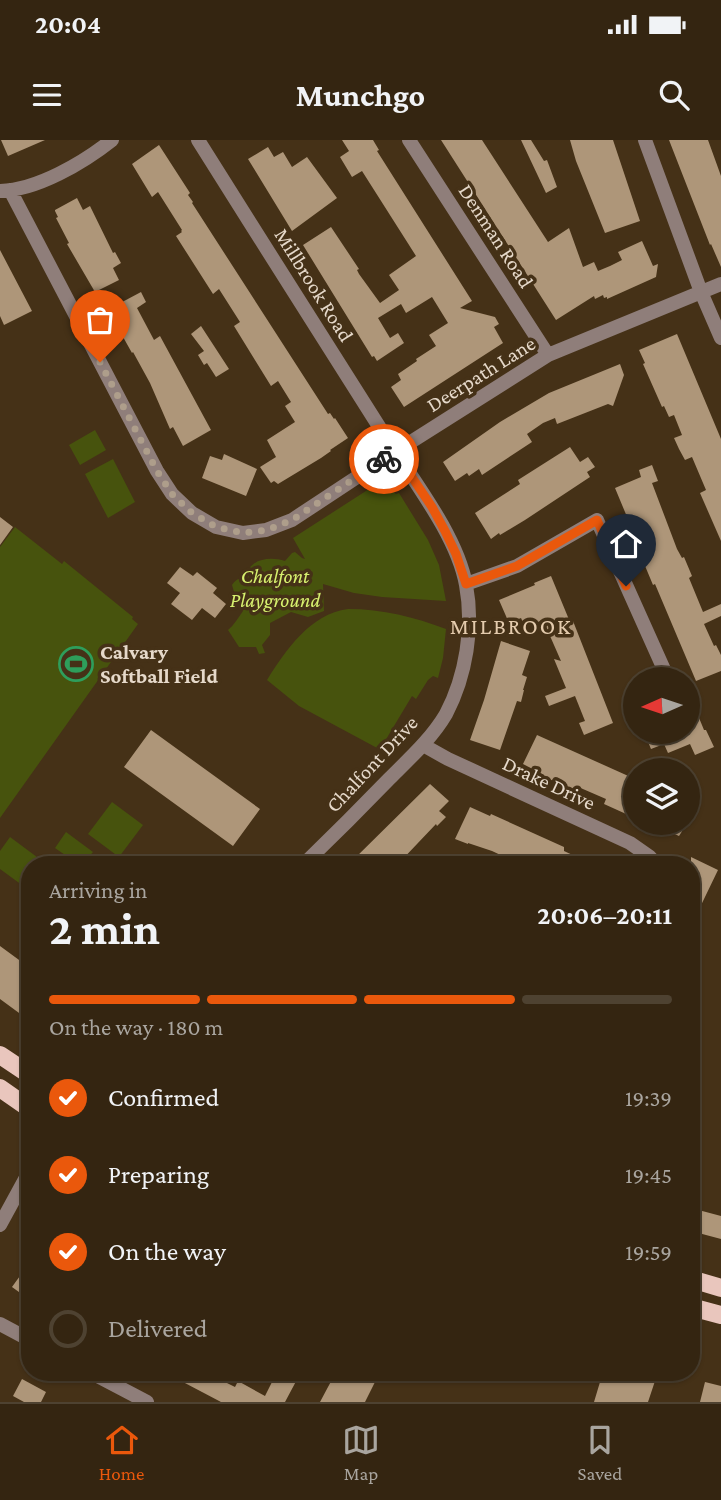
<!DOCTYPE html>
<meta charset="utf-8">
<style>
:root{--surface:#342511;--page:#3f311f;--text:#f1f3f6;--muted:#a9a59f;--line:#4e4231;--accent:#ea580c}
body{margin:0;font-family:"Crimson Pro",serif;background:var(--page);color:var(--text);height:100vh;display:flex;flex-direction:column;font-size:26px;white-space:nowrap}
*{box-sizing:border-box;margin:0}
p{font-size:23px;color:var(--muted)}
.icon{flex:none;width:38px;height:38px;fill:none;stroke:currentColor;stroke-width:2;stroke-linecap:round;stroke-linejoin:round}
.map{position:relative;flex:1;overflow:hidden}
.side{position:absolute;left:21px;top:716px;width:679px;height:525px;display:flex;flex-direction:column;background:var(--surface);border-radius:28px;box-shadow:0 2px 5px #0004,0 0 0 2px var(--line)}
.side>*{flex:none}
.needle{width:46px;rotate:267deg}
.buttons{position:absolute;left:623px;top:527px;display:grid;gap:14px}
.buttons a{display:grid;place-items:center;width:77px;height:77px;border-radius:50%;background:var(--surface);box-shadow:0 2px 5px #0004,0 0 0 2px var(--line);font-size:35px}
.pin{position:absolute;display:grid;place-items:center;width:60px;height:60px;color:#fff;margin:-72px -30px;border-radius:50% 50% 50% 0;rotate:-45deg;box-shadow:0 0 7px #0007}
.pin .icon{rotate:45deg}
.courier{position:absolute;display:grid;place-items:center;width:70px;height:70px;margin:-35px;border:5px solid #ea580c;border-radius:50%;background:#fff;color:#222;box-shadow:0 2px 9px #0007}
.headline em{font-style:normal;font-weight:700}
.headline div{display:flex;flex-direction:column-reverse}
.headline{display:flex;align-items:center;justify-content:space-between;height:119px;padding:0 28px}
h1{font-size:46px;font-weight:700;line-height:52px}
.bar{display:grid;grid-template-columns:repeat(4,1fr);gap:10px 7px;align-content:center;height:84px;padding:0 28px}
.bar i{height:9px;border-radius:5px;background:var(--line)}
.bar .selected{background:var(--accent)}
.bar p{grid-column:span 4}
ol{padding:0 28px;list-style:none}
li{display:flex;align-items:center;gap:21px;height:77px}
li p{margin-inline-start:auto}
li .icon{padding:7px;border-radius:50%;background:var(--accent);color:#fff;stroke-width:4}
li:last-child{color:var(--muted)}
li i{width:38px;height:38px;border:4px solid var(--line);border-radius:50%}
.status{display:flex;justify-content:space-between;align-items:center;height:49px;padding:0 35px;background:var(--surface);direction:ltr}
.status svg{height:19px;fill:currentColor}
header{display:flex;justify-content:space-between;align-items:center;height:91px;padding:0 28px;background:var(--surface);font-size:32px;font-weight:700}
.dock{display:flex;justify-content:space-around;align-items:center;height:98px;border-top:2px solid var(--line);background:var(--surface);font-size:19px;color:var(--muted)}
.dock a{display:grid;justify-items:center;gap:4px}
.dock .selected{color:var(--accent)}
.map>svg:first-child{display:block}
.green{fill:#47530d}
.building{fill:#ae9679}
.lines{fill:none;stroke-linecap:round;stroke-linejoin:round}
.street{stroke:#8f7e7a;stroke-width:14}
.primary{stroke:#e9c6bd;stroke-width:18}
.done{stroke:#ae9e8b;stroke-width:7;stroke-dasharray:0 12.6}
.route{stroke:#ea580c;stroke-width:9}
.labels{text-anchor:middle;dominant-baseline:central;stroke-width:7;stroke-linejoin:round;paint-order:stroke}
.street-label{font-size:21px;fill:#e6d9ca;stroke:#453117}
.park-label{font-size:21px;font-style:italic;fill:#d7f16f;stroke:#453117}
.poi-label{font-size:21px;font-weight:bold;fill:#e6d9ca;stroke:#453117;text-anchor:start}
.neighbourhood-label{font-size:23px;letter-spacing:2px;fill:#e4cbad;stroke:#453117}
</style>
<div class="status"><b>20:04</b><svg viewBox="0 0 49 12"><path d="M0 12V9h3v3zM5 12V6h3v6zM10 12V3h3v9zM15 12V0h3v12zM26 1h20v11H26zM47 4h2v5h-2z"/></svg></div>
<header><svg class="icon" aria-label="menu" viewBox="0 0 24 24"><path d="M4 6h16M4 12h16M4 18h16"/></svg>Munchgo<svg class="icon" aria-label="search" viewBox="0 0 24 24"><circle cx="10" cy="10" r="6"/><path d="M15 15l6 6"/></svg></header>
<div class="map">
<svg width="721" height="1262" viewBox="0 0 721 1262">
<rect width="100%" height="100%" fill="#453117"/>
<path class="green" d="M95,290L106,310L80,325L69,305Z
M113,319L135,362L108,378L85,334Z
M381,345L391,349L396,354L399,353L428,400L439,425L446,461L382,457L354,453L323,444L324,471L308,477L291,472L270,483V495L262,505L265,513L259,514L256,507H239L228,490C234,485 238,478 243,471C240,465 244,461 247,456L235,455L232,445C236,439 239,438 246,438C248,419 269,416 285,421L292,413L295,412L302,418L305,419L293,398L369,349Z
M15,387L62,424L64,421L133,477L132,479L138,484L0,678V407Z
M348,469C383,469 414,477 446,489L443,518L438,538L433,536L428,540L416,559L412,556L385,601V606L379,609L299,566L267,540C286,510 310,474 348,469Z
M112,662L143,685L119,717L88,694Z
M66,692L93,712L83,724H78L55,708Z
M10,697L45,723L43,724H30V743L26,748L0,729V711Z"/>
<path class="building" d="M1,0H45L8,16Z
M342,0H373L379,10L377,11L472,161L460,168L495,177L499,184L494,187L503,203L404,267L391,247L401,240L398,234L417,221L416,219L436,206L429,195L448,183L432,157L406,173L401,164L378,178L390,198L398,193L404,203L377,221L374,216L372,217L303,105L331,87L359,129L357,130L359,134L380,163L399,150L389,135L416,116L362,31L352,37L340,17L349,11Z
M441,0H482L548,102L569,88L583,127L594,122L598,131L610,126L622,120L618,112L642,101L653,126L658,124L656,137L607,159V157L604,158L603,155L595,159L594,156L556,180Z
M521,0H531L544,21L547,20L557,47L546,53Z
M570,0H613L640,81L605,93L576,21Z
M669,0H708L721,36V127L711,104L710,105Z
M159,5L190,53L188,55L193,62L192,63L328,274L330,273L334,279L335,278L348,298L330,310L331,311L321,318L278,344L274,341L271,343L260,327L276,317L267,300L295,282L285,266L291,262L278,241L271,246L234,186L240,182L219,149L213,154L176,96L182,92L181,91L182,90L158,52L152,57L132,24Z
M268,7L274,17L283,12L292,27L307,17L337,58L292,91L248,19Z
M77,58L83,70L90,66L113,113L115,112L121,123L113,128L119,140L95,152L67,104L69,103L56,78L58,77L55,71V70Z
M0,110L32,171L4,185L0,176Z
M141,152L146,162L137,168L154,200L160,196L211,290L183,306L173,287L170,289L150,243L133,212L132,213L118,188L121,186L112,173L111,168Z
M201,186L229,229L216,237L207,223L204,225L198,215L204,211L191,194Z
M677,194L721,299V401L700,353L706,350L692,317L685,320L679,309L674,298L682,295L674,275L669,277L664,266L662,267L643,224L645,223L639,210Z
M620,224L624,235L613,266L608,264L557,284L555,278L543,283L527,294L532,302L482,335L479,329L469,336L467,333L455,341L443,322L500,282L549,253Z
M570,307L580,322L588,317L595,327L587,332L590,337L525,380L500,395L499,393L491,399L475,373L520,344L518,340Z
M224,314L257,329L246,356L202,338L210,316L222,320Z
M652,325L658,341L652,343L677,409L682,418L684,417L692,436L689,438L703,472L721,464V476L704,484L714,506L716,505L721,515V531L696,541L655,444L653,445L633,397L635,396L615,348L641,337L639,330Z
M0,377L13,387L0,405Z
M180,427L193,436L197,432L217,448L213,453L226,464L215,478L202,468L192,480L171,464L180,453L167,443Z
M551,436L570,482L573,481L613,583L584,595L579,583L585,581L575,556L549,566L545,556L566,548L554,519L561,521L543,480L525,487L521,478L509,483L499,460L535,445L534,443Z
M501,501L530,511L522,535L527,537L523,550H524L521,562L517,561L500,610L470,600L484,560Z
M688,551L704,590H706L714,607L695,615L690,604L668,613L664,604L651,609L644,592H688Z
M151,590L260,669L233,706L124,627Z
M537,595L635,639V678L604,664L606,659L576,646L572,650L543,636L544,635L523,624Z
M430,644L449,661L439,671L446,677L437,686L436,684L398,724H349Z
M470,667L490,676L491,674L564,707V711L592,724H518L512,721L509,723L507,718L492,711L468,703V704L455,699Z
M648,682H688L679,696Z
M691,717L718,730L691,786Z
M0,806L30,828V881L0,859Z
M691,1068L721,1076V1099L691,1091Z
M30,1122V1160L12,1147Z
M164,1232H205L235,1247L238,1241L265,1256L277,1232H301L285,1262H221Z
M336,1232H380L365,1262H320Z
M603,1232H658L648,1262H594Z
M22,1239L46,1252L41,1262H24L13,1256Z
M705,1242L721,1246V1262H700Z"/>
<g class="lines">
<path class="street" d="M198,0C260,99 323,198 385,296C412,339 457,395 466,445C474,487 466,536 446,574C432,598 410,618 390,638C362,667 333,696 304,724
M409,0L548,215
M645,0L701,152L721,198
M10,50L157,331L172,354L192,373L216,387L243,393L266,390L292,380L395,312L548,215L721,144
M0,51C37,50 83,23 112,0
M466,444L517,426L597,380L666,534
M423,605L448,619L630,703L650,717L649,724
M0,1085L30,1030
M0,1184L30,1200
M90,1232L147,1262"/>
<path class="primary" d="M0,915L30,935
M0,948L30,969
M691,1139L721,1148
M691,1167L721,1175"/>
</g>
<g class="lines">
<path class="done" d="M100,222L157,331L172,354L192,373L216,387L243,393L267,390L292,380L384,319"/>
<path class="route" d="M384,319L395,312L432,367L445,391L456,414L466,444L517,426L597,380L626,446"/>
</g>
<defs>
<g id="stadium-ring" transform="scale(1.75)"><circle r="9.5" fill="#453117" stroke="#2e9e5b" stroke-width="1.5"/><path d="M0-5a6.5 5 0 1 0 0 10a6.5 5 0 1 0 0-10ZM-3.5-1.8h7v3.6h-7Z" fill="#2e9e5b"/></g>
</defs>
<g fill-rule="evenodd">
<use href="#stadium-ring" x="76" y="524"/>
</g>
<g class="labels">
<g class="street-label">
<text transform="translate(496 96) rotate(57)">Denman Road</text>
<text transform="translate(314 145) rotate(58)">Millbrook Road</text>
<text transform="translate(481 234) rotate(-32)">Deerpath Lane</text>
<text transform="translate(372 624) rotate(-47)">Chalfont Drive</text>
<text transform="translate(549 643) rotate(25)">Drake Drive</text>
</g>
<g class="park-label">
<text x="275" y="436">Chalfont<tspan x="275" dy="24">Playground</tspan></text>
</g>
<g class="poi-label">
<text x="100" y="512">Calvary<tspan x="100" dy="24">Softball Field</tspan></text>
</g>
<g class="neighbourhood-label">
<text x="511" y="486">MILBROOK</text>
</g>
</g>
</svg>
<div class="buttons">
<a><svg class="needle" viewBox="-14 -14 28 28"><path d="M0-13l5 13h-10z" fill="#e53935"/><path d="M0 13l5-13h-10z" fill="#a9a59f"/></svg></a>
<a><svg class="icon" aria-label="layers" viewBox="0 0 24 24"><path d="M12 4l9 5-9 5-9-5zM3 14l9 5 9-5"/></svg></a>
</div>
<div class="pin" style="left:100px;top:222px;background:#ea580c"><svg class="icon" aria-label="bag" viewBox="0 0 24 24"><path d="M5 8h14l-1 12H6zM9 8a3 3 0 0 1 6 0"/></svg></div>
<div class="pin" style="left:626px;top:446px;background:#1f2937"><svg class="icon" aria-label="home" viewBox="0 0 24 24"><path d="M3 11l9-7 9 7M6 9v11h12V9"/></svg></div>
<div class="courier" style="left:384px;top:319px"><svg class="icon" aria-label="bike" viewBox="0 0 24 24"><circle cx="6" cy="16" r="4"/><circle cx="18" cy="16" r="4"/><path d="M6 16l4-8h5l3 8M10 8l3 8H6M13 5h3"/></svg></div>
<section class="side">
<div class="headline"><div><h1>2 min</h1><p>Arriving in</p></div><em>20:06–20:11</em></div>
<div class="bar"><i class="selected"></i><i class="selected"></i><i class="selected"></i><i></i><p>On the way · 180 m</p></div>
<ol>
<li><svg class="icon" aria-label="check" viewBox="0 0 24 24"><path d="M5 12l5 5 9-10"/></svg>Confirmed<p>19:39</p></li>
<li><svg class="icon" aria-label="check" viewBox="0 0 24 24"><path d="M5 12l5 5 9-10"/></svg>Preparing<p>19:45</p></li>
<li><svg class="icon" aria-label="check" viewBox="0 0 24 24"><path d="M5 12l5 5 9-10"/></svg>On the way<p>19:59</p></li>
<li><i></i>Delivered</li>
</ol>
</section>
</div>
<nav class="dock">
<a class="selected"><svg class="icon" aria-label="home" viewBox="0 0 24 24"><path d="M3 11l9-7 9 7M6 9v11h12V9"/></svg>Home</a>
<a><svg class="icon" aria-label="map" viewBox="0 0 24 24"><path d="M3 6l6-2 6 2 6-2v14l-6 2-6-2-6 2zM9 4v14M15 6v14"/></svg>Map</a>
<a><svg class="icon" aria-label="saved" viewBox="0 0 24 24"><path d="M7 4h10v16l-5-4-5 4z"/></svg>Saved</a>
</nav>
